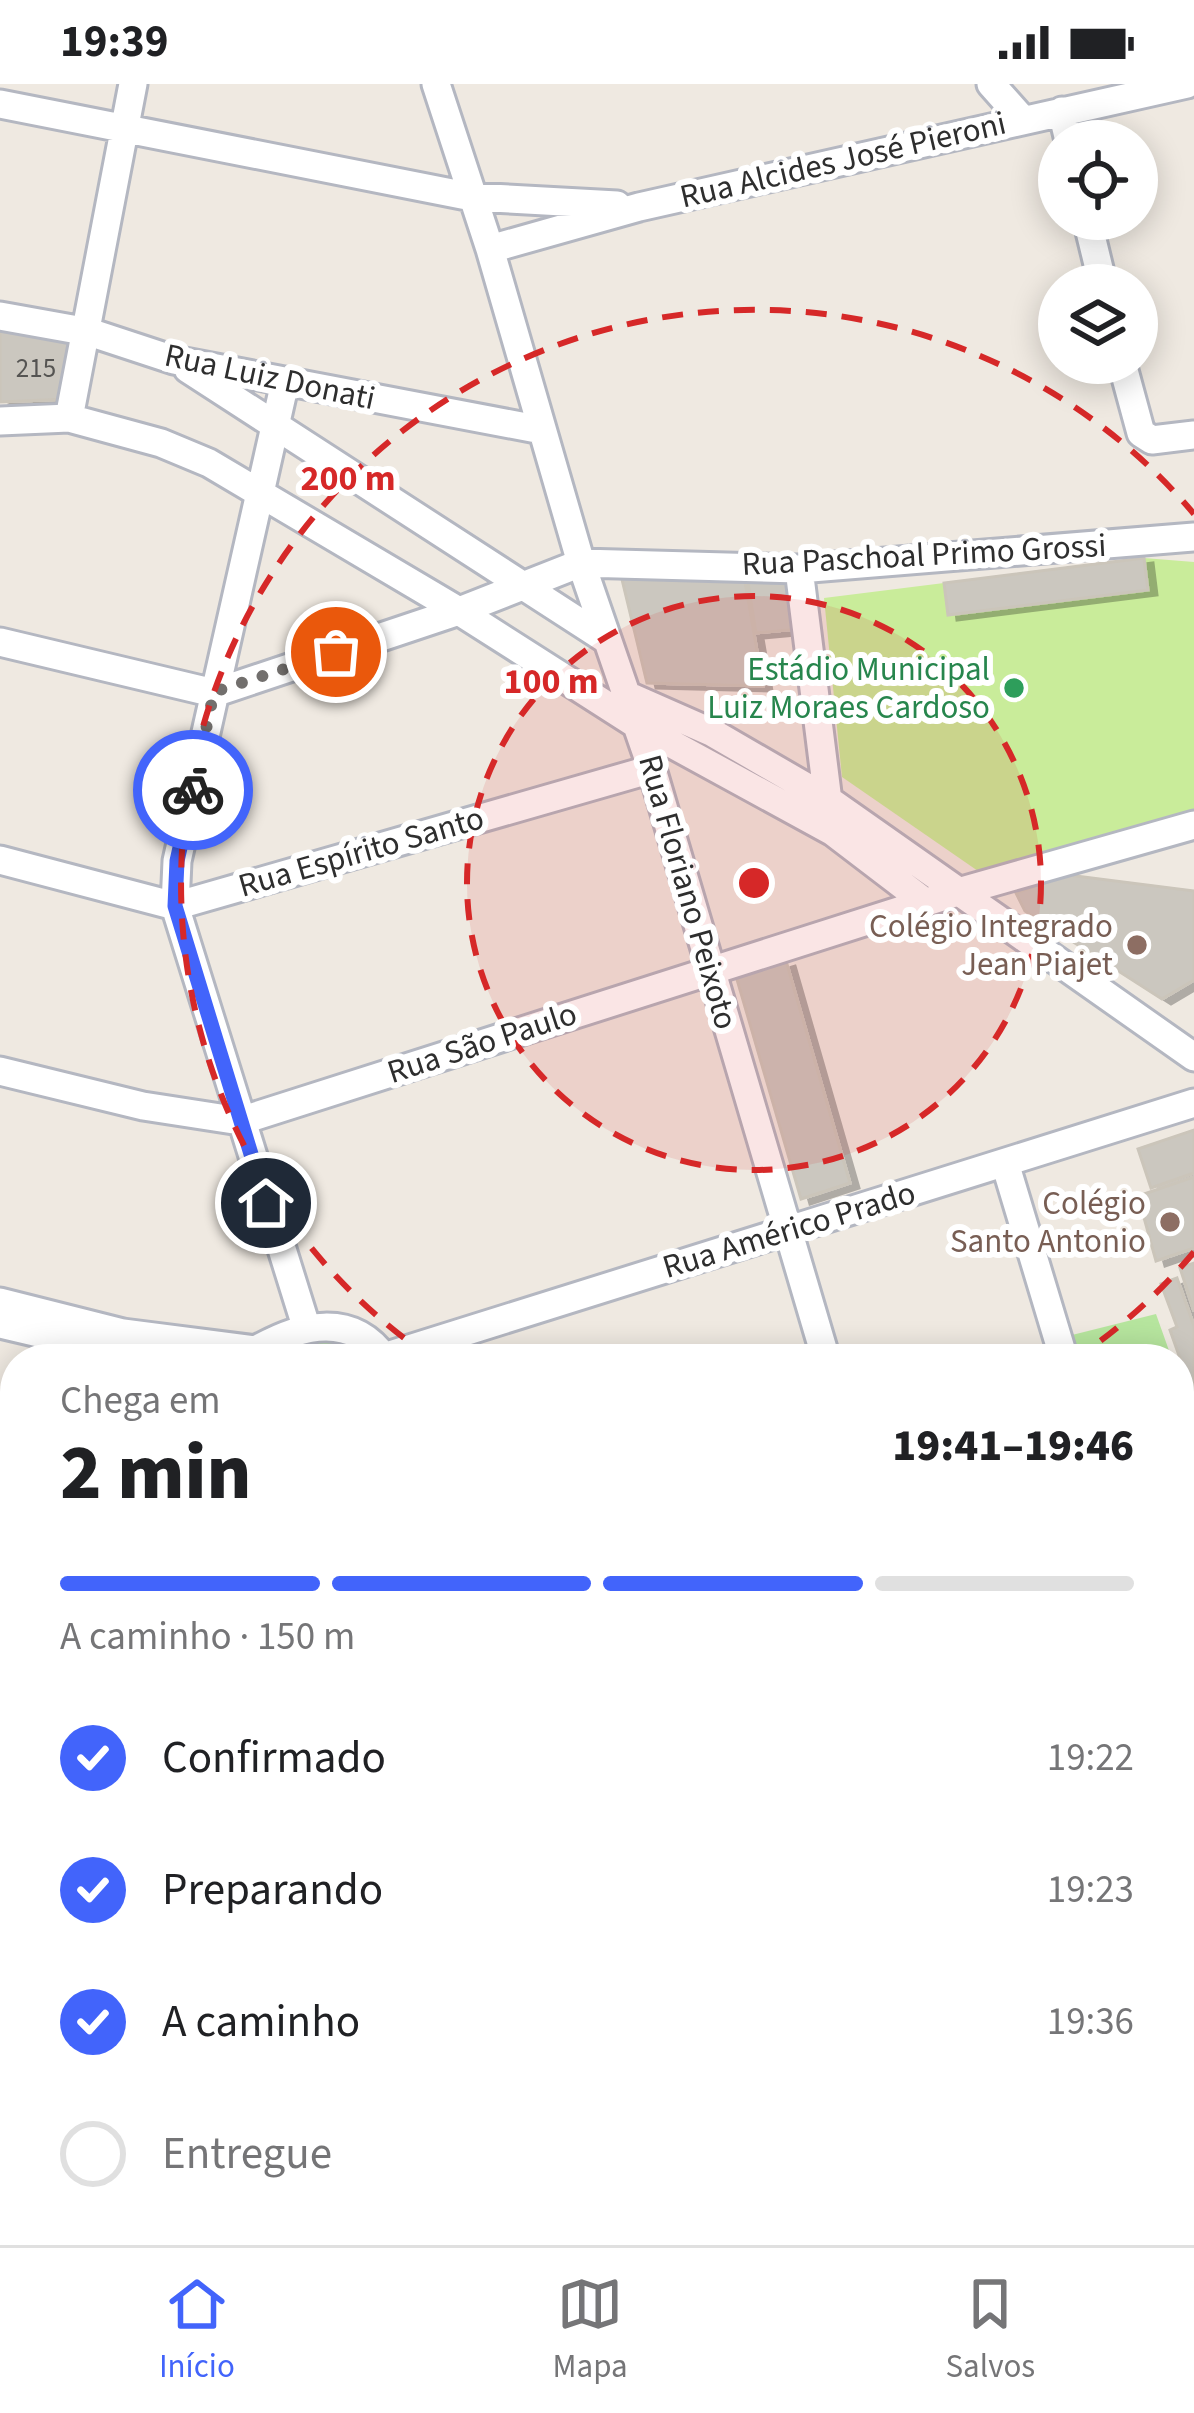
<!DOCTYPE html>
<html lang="pt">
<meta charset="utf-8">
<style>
:root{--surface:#fff;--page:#f6f6f6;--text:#202124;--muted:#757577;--line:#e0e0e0;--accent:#4264fb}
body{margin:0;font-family:"Source Sans 3",sans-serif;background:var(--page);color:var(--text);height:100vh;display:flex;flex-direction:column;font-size:45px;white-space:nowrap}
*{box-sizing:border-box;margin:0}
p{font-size:39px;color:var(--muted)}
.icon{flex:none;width:66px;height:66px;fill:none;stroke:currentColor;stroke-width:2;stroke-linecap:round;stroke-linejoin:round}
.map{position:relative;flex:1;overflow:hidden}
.drawer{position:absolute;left:0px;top:1260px;width:1194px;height:903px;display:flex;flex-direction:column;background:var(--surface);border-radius:48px 48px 0 0;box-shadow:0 6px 30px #0003}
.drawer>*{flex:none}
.buttons{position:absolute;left:1038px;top:36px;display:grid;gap:24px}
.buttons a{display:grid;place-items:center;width:120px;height:120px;border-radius:50%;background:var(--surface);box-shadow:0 6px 30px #0003;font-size:60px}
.pin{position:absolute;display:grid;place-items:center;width:102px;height:102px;color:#fff;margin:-51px;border:6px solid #fff;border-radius:50%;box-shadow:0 3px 12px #0007}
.courier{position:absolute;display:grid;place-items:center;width:120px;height:120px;margin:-60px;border:9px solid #4264fb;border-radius:50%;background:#fff;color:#222;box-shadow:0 3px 15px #0007}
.head em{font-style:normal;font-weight:800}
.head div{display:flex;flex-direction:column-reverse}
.head{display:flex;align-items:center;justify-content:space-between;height:204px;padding:0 60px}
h1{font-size:78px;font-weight:800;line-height:90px}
.bar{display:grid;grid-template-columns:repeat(4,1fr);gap:18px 12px;align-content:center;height:144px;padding:0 60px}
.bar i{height:15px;border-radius:9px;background:var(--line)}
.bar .on{background:var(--accent)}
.bar p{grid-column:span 4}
ol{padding:0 60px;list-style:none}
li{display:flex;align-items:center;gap:36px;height:132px}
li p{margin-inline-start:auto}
li .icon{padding:12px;border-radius:50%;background:var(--accent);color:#fff;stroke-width:4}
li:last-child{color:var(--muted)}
li i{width:66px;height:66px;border:6px solid var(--line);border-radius:50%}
.status{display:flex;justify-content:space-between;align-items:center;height:84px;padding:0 60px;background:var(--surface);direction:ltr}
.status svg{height:33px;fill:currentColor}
.tabs{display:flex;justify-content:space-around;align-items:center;height:168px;border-top:3px solid var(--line);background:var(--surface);font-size:33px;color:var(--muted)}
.tabs a{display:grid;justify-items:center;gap:6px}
.tabs .on{color:var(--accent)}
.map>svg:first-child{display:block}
.green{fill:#b6e59e}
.pitch{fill:#c9ec9a}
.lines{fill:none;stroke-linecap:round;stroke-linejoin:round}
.stream{stroke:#75cff0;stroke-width:6}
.building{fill:#cbc7bf;stroke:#cbc5ba;stroke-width:3;filter:url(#shadow)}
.minor-casing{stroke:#b4b7c1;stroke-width:33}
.highway-casing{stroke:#c9c9c9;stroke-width:45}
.minor{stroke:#fff;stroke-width:27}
.highway{stroke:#ffa35c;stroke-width:39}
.done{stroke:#726f6d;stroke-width:12;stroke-dasharray:0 21.6}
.route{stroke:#4264fb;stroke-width:15}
.ring{fill:none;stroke:#d62828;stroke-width:6;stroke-dasharray:21 15}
.leisure-dot{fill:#2e9e5b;stroke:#fff;stroke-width:4.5}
.education-dot{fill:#8d6e63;stroke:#fff;stroke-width:4.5}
.labels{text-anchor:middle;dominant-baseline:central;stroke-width:12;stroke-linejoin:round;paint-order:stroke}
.number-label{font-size:27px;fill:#555452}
.street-label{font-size:33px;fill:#2e2e2e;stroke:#fff}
.leisure-label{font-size:33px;fill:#27864d;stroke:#fff;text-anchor:end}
.education-label{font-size:33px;fill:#785e54;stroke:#fff;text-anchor:end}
.centre{fill:#d62828;stroke:#fff;stroke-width:6}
.ring-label{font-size:36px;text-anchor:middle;font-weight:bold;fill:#d62828;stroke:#fff;stroke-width:12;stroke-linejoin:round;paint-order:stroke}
</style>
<div class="status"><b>19:39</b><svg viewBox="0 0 49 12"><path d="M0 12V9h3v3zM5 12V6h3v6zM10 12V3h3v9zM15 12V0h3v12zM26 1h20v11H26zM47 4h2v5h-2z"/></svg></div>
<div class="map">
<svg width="1194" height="2161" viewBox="0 0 1194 2161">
<defs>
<filter id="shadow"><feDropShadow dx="9" dy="5" stdDeviation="0" flood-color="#0004"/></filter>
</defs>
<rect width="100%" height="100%" fill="#efe9e1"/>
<path class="green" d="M1156,1230L1172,1275H1079L1072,1251Z
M347,1255L369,1275H267L299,1257Z"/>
<path class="pitch" d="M1144,474L1194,478V736L991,796L842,693L824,514Z"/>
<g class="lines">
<path class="stream" d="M631,2148L677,2161
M1039,2148L1052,2161
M490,2161L527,2148
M803,2161L835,2148
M1190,2161L1194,2160"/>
</g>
<path class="building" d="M0,240L78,254L67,315L0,318Z
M1144,474L1148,506L948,531L944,499Z
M619,483L743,486L763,602L647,599Z
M790,490L799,545L756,549L747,492Z
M1068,791L1194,807V896L1162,915L1025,827L1016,809Z
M786,877L850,1099L801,1115L736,892Z
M1194,1046V1089L1151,1104L1138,1065Z
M1194,1093V1164L1156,1177L1138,1112Z
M1194,1179V1227L1180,1184Z
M1177,1194L1194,1242V1314L1170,1246L1177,1243L1161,1200Z
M1194,1396V1421L1179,1426V1400Z
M1194,1428V1464L1179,1468V1432Z
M1194,1517V1558L1179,1564V1522Z"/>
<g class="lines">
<g class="minor-casing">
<path id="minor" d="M436,0L490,165L581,479L652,685L826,1275
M991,0L1023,36
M0,20L472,113L617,121
M1062,27L1069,57
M1087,135L1103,201
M490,165L639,123L1187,0
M0,232L89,248L174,276L542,346
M1122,279L1141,349L1152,356L1194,351
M188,285L607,556
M285,298L177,777L175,822L306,1242
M69,334L133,0
M0,337L69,334L161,359L209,379L459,527L639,642L833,748L926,819
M799,485L829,725
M0,558L214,609L459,527L581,479L799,485L1194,453
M629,612L713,649L827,715L1194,973
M0,776L175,822L652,685
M0,987L143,1022L240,1037L958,808L1194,741
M1005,1079L1064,1275
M0,1218L123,1249L256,1266
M0,1240L149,1275
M384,1273L1194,1019
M253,1275L256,1266C299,1241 352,1227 385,1275
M1179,1577L1194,1571
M1179,1646L1194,1697
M0,1748L15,1750
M1179,2025L1194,2029
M965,2161L982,2148"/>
</g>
<g class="highway-casing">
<path id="highway" d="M0,1699L15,1702
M1179,1977L1194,1980"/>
</g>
<use href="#minor" class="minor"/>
<use href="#highway" class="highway"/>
</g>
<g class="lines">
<path class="done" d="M193,706L214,608L336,568"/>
<path class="route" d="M193,706L177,777L175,822L266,1119"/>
</g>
<circle cx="754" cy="799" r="287" fill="#d62828" fill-opacity=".12"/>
<g class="ring">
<circle cx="754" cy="799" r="287"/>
<path d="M1194 1168A574 574 0 0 1 1075 1275M433 1275A574 574 0 1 1 1194 430"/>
</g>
<circle class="leisure-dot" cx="1014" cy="604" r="12"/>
<g class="education-dot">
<circle cx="1137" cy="861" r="12"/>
<circle cx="1170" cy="1138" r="12"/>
</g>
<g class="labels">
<g class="number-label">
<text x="36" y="284">215</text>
</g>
<g class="street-label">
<text transform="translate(843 76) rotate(-13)">Rua Alcides José Pieroni</text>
<text transform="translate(270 293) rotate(12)">Rua Luiz Donati</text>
<text transform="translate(924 471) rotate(-3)">Rua Paschoal Primo Grossi</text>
<text transform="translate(361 768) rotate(-16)">Rua Espírito Santo</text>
<text transform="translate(688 808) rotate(74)">Rua Floriano Peixoto</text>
<text transform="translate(482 959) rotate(-18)">Rua São Paulo</text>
<text transform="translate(789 1146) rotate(-17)">Rua Américo Prado</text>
</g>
<g class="leisure-label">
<text x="990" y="585">Estádio Municipal<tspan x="990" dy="38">Luiz Moraes Cardoso</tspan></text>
</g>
<g class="education-label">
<text x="1113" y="842">Colégio Integrado<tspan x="1113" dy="38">Jean Piajet</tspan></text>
<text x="1146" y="1119">Colégio<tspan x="1146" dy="38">Santo Antonio</tspan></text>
</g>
</g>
<circle cx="754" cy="799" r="18" class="centre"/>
<g class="ring-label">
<text x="348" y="406">200 m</text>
<text x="551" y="609">100 m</text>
</g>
</svg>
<div class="buttons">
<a><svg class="icon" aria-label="locate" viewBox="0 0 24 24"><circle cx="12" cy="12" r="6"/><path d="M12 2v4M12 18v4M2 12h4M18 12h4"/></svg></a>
<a><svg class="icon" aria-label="layers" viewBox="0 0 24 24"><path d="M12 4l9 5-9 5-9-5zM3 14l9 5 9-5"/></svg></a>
</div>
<div class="pin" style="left:336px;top:568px;background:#ea580c"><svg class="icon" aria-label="bag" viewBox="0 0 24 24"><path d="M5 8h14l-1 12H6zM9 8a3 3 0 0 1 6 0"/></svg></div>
<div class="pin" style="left:266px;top:1119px;background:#1f2937"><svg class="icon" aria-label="home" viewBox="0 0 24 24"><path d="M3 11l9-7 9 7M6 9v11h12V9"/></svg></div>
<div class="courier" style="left:193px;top:706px"><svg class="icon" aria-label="bike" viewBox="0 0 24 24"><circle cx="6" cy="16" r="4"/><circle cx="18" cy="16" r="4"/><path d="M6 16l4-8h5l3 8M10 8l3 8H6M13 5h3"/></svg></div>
<section class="drawer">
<div class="head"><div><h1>2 min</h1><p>Chega em</p></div><em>19:41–19:46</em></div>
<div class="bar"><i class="on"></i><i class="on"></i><i class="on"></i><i></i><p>A caminho · 150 m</p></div>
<ol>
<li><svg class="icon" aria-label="check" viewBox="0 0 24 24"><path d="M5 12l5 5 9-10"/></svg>Confirmado<p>19:22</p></li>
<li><svg class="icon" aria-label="check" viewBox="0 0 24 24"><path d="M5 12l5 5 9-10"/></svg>Preparando<p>19:23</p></li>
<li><svg class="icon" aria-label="check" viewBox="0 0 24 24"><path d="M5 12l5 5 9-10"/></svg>A caminho<p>19:36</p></li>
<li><i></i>Entregue</li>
</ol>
</section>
</div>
<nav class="tabs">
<a class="on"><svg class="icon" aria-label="home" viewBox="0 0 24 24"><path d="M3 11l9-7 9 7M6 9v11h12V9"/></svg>Início</a>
<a><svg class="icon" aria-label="map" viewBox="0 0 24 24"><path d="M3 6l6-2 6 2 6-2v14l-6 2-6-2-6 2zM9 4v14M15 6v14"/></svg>Mapa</a>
<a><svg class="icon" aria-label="saved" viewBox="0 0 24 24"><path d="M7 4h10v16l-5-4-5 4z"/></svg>Salvos</a>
</nav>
